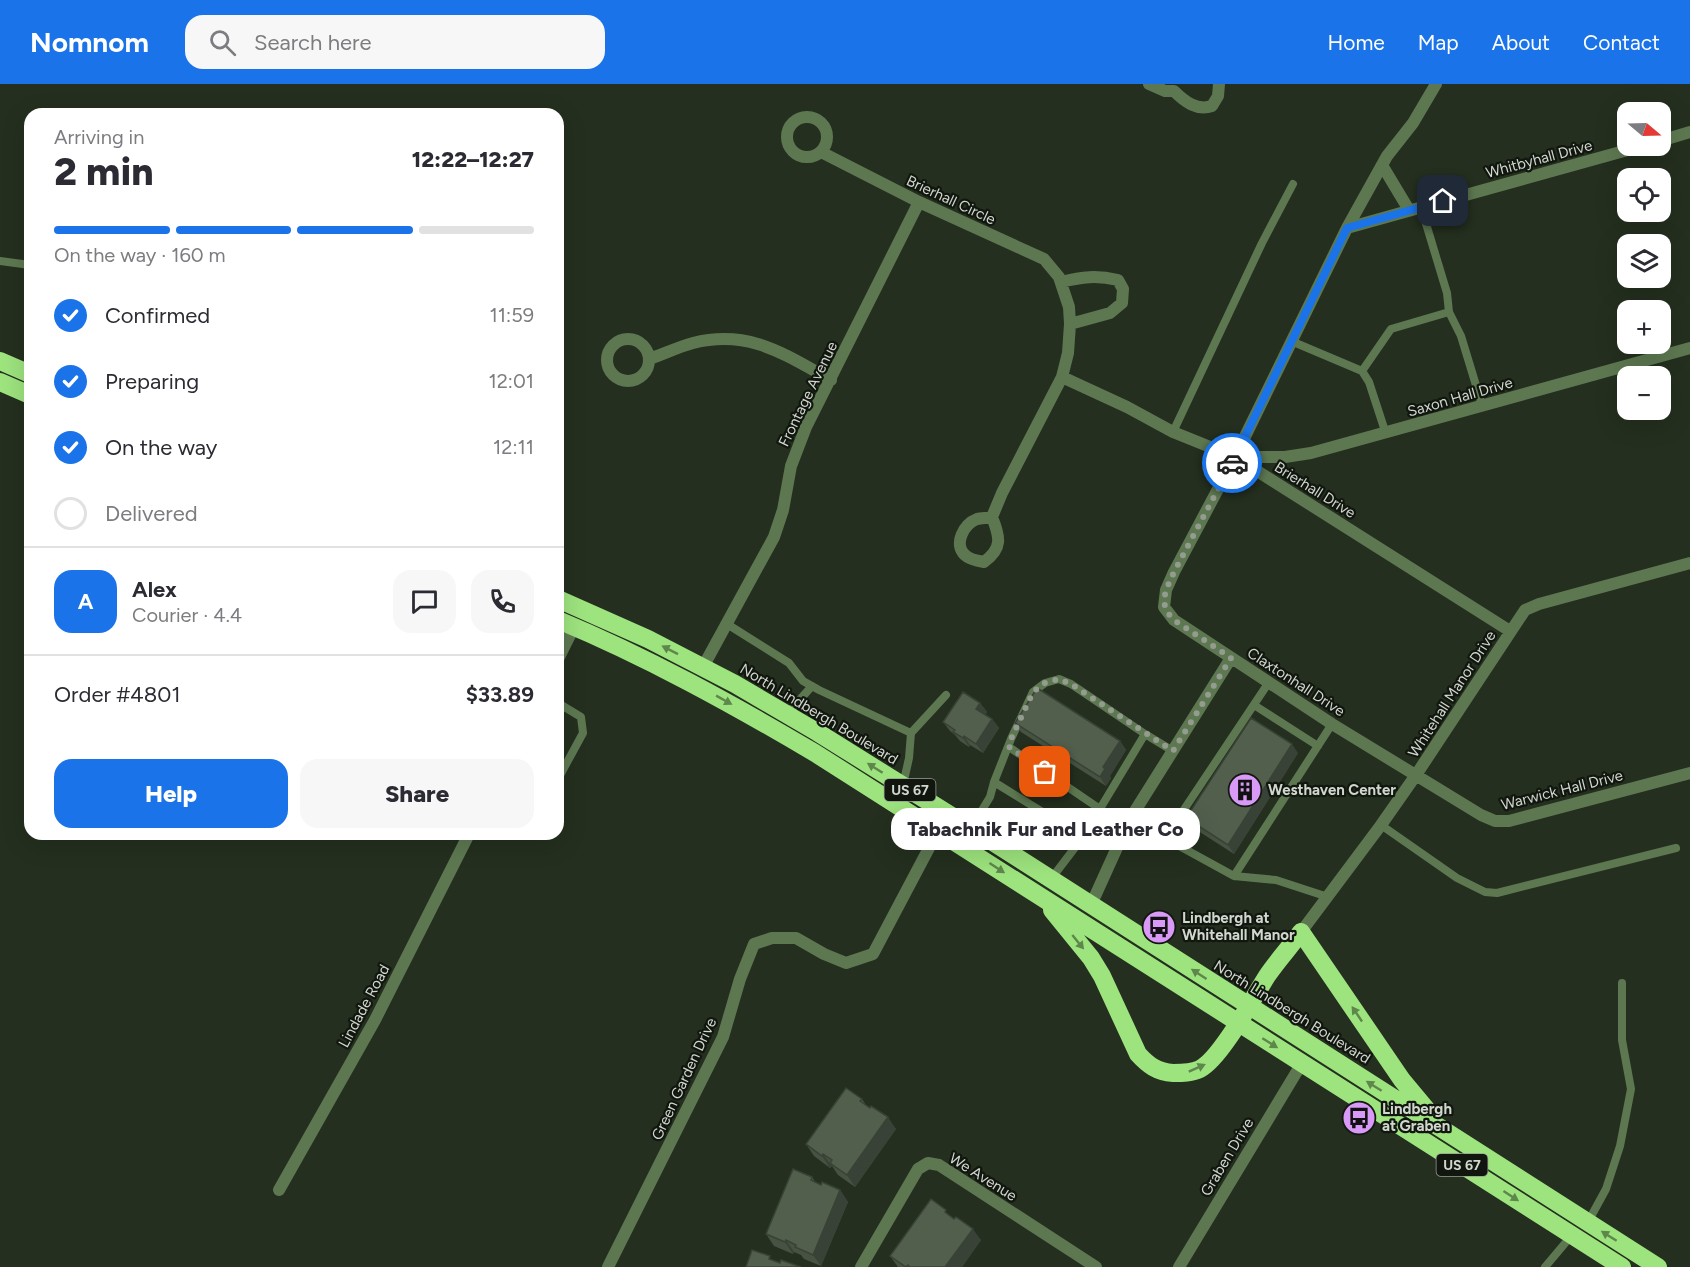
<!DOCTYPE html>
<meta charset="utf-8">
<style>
:root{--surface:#fff;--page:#f7f7f7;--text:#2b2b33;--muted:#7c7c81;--line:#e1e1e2;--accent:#1a73e8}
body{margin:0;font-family:Figtree,sans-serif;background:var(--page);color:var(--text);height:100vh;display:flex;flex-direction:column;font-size:22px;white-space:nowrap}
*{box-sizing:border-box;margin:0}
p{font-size:20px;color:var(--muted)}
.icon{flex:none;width:33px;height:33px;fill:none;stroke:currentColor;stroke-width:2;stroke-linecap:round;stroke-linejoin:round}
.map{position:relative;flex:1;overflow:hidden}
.panel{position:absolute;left:24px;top:24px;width:540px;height:732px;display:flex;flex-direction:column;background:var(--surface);border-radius:18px;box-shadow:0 6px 24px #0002}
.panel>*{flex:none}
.needle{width:39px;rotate:109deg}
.buttons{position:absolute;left:1617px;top:18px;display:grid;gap:12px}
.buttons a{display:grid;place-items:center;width:54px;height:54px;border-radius:12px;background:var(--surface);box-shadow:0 6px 24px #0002;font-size:30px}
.pin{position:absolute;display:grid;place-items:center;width:51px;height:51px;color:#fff;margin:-26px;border-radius:12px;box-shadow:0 3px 9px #0006}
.courier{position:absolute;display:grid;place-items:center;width:60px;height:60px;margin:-30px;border:4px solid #1a73e8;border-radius:50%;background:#fff;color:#222;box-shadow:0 2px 8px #0007}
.bubble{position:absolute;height:42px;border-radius:18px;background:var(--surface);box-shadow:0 6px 24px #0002;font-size:20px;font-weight:800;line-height:42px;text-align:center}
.headline em{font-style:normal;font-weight:800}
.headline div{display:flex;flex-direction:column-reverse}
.headline{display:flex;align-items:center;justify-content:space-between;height:102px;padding:0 30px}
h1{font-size:39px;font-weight:800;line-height:45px}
.bar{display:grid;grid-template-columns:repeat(4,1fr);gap:9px 6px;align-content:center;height:72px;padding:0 30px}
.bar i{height:8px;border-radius:4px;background:var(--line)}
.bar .selected{background:var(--accent)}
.bar p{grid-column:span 4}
.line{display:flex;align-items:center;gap:15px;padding:0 30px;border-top:2px solid var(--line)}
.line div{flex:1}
.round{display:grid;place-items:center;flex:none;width:63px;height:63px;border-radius:18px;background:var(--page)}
ol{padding:0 30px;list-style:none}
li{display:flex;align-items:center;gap:18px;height:66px}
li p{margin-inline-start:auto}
li .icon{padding:6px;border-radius:50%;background:var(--accent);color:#fff;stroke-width:4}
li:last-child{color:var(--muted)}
li i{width:33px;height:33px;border:3px solid var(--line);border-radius:50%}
.cta{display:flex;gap:12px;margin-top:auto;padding:12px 30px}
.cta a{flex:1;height:69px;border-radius:18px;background:var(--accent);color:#fff;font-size:24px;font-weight:800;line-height:69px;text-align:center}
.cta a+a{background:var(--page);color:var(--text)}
header{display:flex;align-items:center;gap:36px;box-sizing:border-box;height:84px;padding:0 30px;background:var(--accent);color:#fff}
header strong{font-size:28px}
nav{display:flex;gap:33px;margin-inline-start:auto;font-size:21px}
.search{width:420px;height:54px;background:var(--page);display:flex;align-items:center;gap:15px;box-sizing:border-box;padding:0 21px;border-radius:18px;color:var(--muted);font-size:22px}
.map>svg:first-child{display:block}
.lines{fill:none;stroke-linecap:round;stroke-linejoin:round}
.lane{stroke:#5d7851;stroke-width:8}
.street{stroke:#5d7851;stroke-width:12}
.highway{stroke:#9de37e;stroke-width:18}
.wall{fill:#475242}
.shaded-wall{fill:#394236}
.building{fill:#525f4d;stroke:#394236;stroke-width:1.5}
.oneway{fill:#5e874c}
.done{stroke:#949c90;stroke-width:6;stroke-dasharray:0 10.8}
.route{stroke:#1a73e8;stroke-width:8}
.labels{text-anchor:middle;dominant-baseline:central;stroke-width:4.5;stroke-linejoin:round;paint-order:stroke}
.shield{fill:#11160f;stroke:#979d94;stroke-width:1.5}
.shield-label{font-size:14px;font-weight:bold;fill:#d0d7cd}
.street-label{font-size:15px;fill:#d0d7cd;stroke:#11160f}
.poi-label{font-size:15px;font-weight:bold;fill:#d0d7cd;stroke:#11160f;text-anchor:start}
</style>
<header>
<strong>Nomnom</strong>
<div class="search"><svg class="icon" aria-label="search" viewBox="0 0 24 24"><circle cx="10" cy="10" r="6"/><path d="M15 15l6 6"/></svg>Search here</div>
<nav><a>Home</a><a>Map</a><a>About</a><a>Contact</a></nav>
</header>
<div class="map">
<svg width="1690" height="1183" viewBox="0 0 1690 1183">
<rect width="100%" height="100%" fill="#242f1f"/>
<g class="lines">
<path class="lane" d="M1421,123L1447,209L1449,228
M0,177L30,181
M1291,257L1362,287L1369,298L1386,350
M1362,287L1391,245L1449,228L1461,252L1482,321
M1173,348L1262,159L1293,100
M727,540L789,579L803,597L819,606L911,649L946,611
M558,619L581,633L583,649L558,695
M1254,621L1318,662
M787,630L812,602
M1009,663L1100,725
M994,698L1083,753
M903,701L909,674L911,649
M1130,735L1234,792L1332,640
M1381,741L1457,794L1485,808L1497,809L1676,764
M971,744L990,713L994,698L1011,655L1033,608L1045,599L1059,595L1071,600L1145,650
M1087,747L1116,763
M1165,754L1269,598
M1234,792L1276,796L1328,813
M1051,795L1083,753L1145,650L1173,667
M1588,1138L1606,1105L1620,1062L1631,1005L1622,956V899
M1545,1183L1572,1151"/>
<path class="street" d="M1149,0L1165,7H1174C1185,18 1197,27 1212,22L1218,12L1219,0
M1436,0L1413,39L1387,72L1347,144L1235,373L1174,488L1166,506L1164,523L1174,536L1332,640L1481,731L1495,737H1509L1690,689
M787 53a20 20 0 1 1 40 0a20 20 0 1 1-40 0Z
M1660,57L1690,48
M821,68L919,118L1044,175L1059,193L1069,223L1070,240L1068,269L1062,293L1002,409L992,433C1000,453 1003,464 984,478C978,477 970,476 965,471C953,460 964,440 977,435C982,434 987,434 992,433
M1382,81L1409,126
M1347,144L1642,62
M1061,198C1082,193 1096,191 1118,196L1123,205L1122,219L1110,229L1070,240
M607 276a21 21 0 1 1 42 0a21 21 0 1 1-42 0Z
M649,275C664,270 678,263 693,259C749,245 784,270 831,296
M1062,293L1127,323L1173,348L1235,373L1510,547
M1236,373H1285L1311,369L1690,264
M558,575L574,543
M703,583L774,453L783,426L791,382L806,343L919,118
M1091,821L1130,735L1231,574
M1301,848L1381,741L1416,691L1525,526L1539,520L1690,479
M279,1106L375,936L469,750
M608,1183L723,953L740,895L754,860L772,854H796L824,870L846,879L873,870L938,747
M861,1183L918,1085L928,1079L939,1081L1096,1183
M1179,1183L1302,979"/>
<path class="highway" d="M0,277L30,290
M0,298L30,311
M558,515L648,555L735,600L817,648L982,751L1658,1183
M558,536C647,573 732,620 815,669L1622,1183
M1052,826L1091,874L1102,892L1138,970C1148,981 1157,988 1173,989C1182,989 1192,989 1200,985C1221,974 1253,914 1267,892C1277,877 1290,863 1301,848L1402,996L1432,1032"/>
</g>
<path class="wall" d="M980,619L987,628L985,631L992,635L999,644L983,669L970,661L969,663L960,657L955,651L950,647L943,638Z
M1015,639L1120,657L1126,666L1110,692L1111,694L1106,702L1021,648Z
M1298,669L1234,770L1192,743L1186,734Z
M862,1015L866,1021L896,1045L855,1103L838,1091L832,1082L830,1084L814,1072L806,1060Z
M812,1093L816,1099L840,1106L848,1118L821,1182L804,1175L801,1171L794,1168L793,1170L774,1162L766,1150Z
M951,1132L981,1156L962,1183H898L890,1172Z"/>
<path class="shaded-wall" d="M980,619L987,628L983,634L976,625Z
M992,635L999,644L983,669L976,660Z
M964,652L970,661L969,663L963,654Z
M1120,657L1126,666L1110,692L1111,694L1106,702L1100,693L1103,683Z
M1292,660L1298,669L1234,770L1228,761Z
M888,1033L896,1045L855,1103L847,1091Z
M823,1070L832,1082L830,1084L822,1072Z
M840,1106L848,1118L821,1182L813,1171Z
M973,1145L981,1156L962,1183H945Z
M786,1156L794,1168L793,1170L785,1158Z"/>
<path class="building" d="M1037,604L1120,657L1103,683L1105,685L1100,693L1015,639Z
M963,608L980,619L976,625L992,635L976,660L964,652L963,654L953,648L955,646L943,638Z
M1251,634L1292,660L1228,761L1186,734Z
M846,1004L862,1015L860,1017L870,1024L871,1022L888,1033L847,1091L830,1079L832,1076L823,1070L822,1072L806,1060Z
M793,1085L812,1093L811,1096L821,1101L822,1098L840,1106L813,1171L795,1163L796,1161L786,1156L785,1158L766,1150Z
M931,1115L946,1126L945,1128L954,1135L956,1133L973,1145L945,1183H910L908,1181L906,1183L890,1172Z
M752,1166L770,1172L769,1175L780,1179L781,1176L801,1183H746Z"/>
<defs><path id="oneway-solid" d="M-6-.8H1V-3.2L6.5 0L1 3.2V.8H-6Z" transform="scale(1.5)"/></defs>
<g class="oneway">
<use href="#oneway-solid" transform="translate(670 566) rotate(-153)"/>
<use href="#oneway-solid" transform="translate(724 616) rotate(29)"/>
<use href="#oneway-solid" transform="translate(875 684) rotate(-148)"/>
<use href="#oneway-solid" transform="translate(997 784) rotate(33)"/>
<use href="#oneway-solid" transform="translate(1078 858) rotate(51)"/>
<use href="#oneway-solid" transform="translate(1199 890) rotate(-147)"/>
<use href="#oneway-solid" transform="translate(1357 930) rotate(-124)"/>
<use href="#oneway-solid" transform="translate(1270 959) rotate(32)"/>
<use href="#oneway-solid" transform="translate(1197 984) rotate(-24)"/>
<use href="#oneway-solid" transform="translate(1374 1002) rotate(-148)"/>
<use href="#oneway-solid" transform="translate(1511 1112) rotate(33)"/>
<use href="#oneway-solid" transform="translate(1609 1152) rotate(-148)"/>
</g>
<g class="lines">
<path class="done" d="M1045,688L1009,663L1011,655L1033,608L1045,599L1059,595L1071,600L1173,667L1231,574L1174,536C1157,520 1166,506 1174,488L1232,379"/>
<path class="route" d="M1232,379L1347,144L1443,117"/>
</g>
<defs>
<g id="building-disc" transform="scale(1.725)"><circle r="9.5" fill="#d99af7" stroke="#11160f"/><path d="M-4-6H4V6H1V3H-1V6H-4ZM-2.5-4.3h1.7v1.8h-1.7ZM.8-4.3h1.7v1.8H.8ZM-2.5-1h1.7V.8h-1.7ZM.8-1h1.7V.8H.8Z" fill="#111"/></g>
<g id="bus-disc" transform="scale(1.725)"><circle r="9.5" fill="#d99af7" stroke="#11160f"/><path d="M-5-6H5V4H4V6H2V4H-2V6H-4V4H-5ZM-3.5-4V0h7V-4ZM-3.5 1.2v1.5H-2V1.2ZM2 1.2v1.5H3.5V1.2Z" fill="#111"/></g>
</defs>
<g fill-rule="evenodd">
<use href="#building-disc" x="1245" y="706"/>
<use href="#bus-disc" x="1159" y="843"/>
<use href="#bus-disc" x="1359" y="1034"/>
</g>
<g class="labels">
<g class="shield">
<rect x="884.5" y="695" width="51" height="22" rx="4.5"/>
<rect x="1436.5" y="1070" width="51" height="22" rx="4.5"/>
</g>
<g class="shield-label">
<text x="910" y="706">US 67</text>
<text x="1462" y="1081">US 67</text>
</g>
<g class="street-label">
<text transform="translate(1539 75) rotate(-15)">Whitbyhall Drive</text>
<text transform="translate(951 116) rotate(25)">Brierhall Circle</text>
<text transform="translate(808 310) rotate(-64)">Frontage Avenue</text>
<text transform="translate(1460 313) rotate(-16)">Saxon Hall Drive</text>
<text transform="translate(1315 406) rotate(32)">Brierhall Drive</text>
<text transform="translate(1296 598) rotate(33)">Claxtonhall Drive</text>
<text transform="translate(1452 610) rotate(-57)">Whitehall Manor Drive</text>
<text transform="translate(819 630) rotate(31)">North Lindbergh Boulevard</text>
<text transform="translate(1562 706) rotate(-14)">Warwick Hall Drive</text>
<text transform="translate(364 922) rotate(-62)">Lindade Road</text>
<text transform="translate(1292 928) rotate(32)">North Lindbergh Boulevard</text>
<text transform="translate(684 995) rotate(-65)">Green Garden Drive</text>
<text transform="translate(1227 1073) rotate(-59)">Graben Drive</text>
<text transform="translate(983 1093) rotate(32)">We Avenue</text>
</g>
<g class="poi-label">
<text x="1268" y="706">Westhaven Center</text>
<text x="1182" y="834">Lindbergh at<tspan x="1182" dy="17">Whitehall Manor</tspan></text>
<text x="1382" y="1025">Lindbergh<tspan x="1382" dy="17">at Graben</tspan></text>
</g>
</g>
</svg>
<div class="buttons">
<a><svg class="needle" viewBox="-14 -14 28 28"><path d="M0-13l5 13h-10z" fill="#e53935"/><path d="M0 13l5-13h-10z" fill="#7c7c81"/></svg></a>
<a><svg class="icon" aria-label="locate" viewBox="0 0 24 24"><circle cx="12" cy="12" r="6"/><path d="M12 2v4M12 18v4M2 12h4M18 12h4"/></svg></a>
<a><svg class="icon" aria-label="layers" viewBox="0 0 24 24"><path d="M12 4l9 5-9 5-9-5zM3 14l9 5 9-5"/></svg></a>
<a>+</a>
<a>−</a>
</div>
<div class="pin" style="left:1045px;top:688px;background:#ea580c"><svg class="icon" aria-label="bag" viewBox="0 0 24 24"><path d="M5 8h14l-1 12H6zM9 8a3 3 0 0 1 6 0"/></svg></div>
<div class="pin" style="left:1443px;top:117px;background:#1f2937"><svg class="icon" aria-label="home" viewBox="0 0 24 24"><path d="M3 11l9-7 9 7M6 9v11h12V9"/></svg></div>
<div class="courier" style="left:1232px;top:379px"><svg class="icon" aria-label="car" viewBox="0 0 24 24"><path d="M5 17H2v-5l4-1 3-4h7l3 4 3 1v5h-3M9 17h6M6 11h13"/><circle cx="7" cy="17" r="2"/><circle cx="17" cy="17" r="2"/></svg></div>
<div class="bubble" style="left:891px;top:724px;width:309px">Tabachnik Fur and Leather Co</div>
<section class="panel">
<div class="headline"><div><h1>2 min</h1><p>Arriving in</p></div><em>12:22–12:27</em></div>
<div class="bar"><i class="selected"></i><i class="selected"></i><i class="selected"></i><i></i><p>On the way · 160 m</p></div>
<ol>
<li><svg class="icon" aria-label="check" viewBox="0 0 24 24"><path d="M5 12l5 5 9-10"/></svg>Confirmed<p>11:59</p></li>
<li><svg class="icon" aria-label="check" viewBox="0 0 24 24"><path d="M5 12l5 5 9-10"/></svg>Preparing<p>12:01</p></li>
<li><svg class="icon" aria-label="check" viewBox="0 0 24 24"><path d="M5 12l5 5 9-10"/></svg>On the way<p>12:11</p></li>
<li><i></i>Delivered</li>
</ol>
<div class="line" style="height:108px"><b class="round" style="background:var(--accent);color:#fff">A</b><div><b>Alex</b><p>Courier · 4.4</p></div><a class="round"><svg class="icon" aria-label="chat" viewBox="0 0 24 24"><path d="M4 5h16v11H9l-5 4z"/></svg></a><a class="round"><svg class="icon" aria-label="phone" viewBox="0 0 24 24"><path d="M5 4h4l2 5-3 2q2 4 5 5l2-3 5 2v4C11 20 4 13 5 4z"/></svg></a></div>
<div class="line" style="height:78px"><div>Order #4801</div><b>$33.89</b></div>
<div class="cta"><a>Help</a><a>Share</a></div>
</section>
</div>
